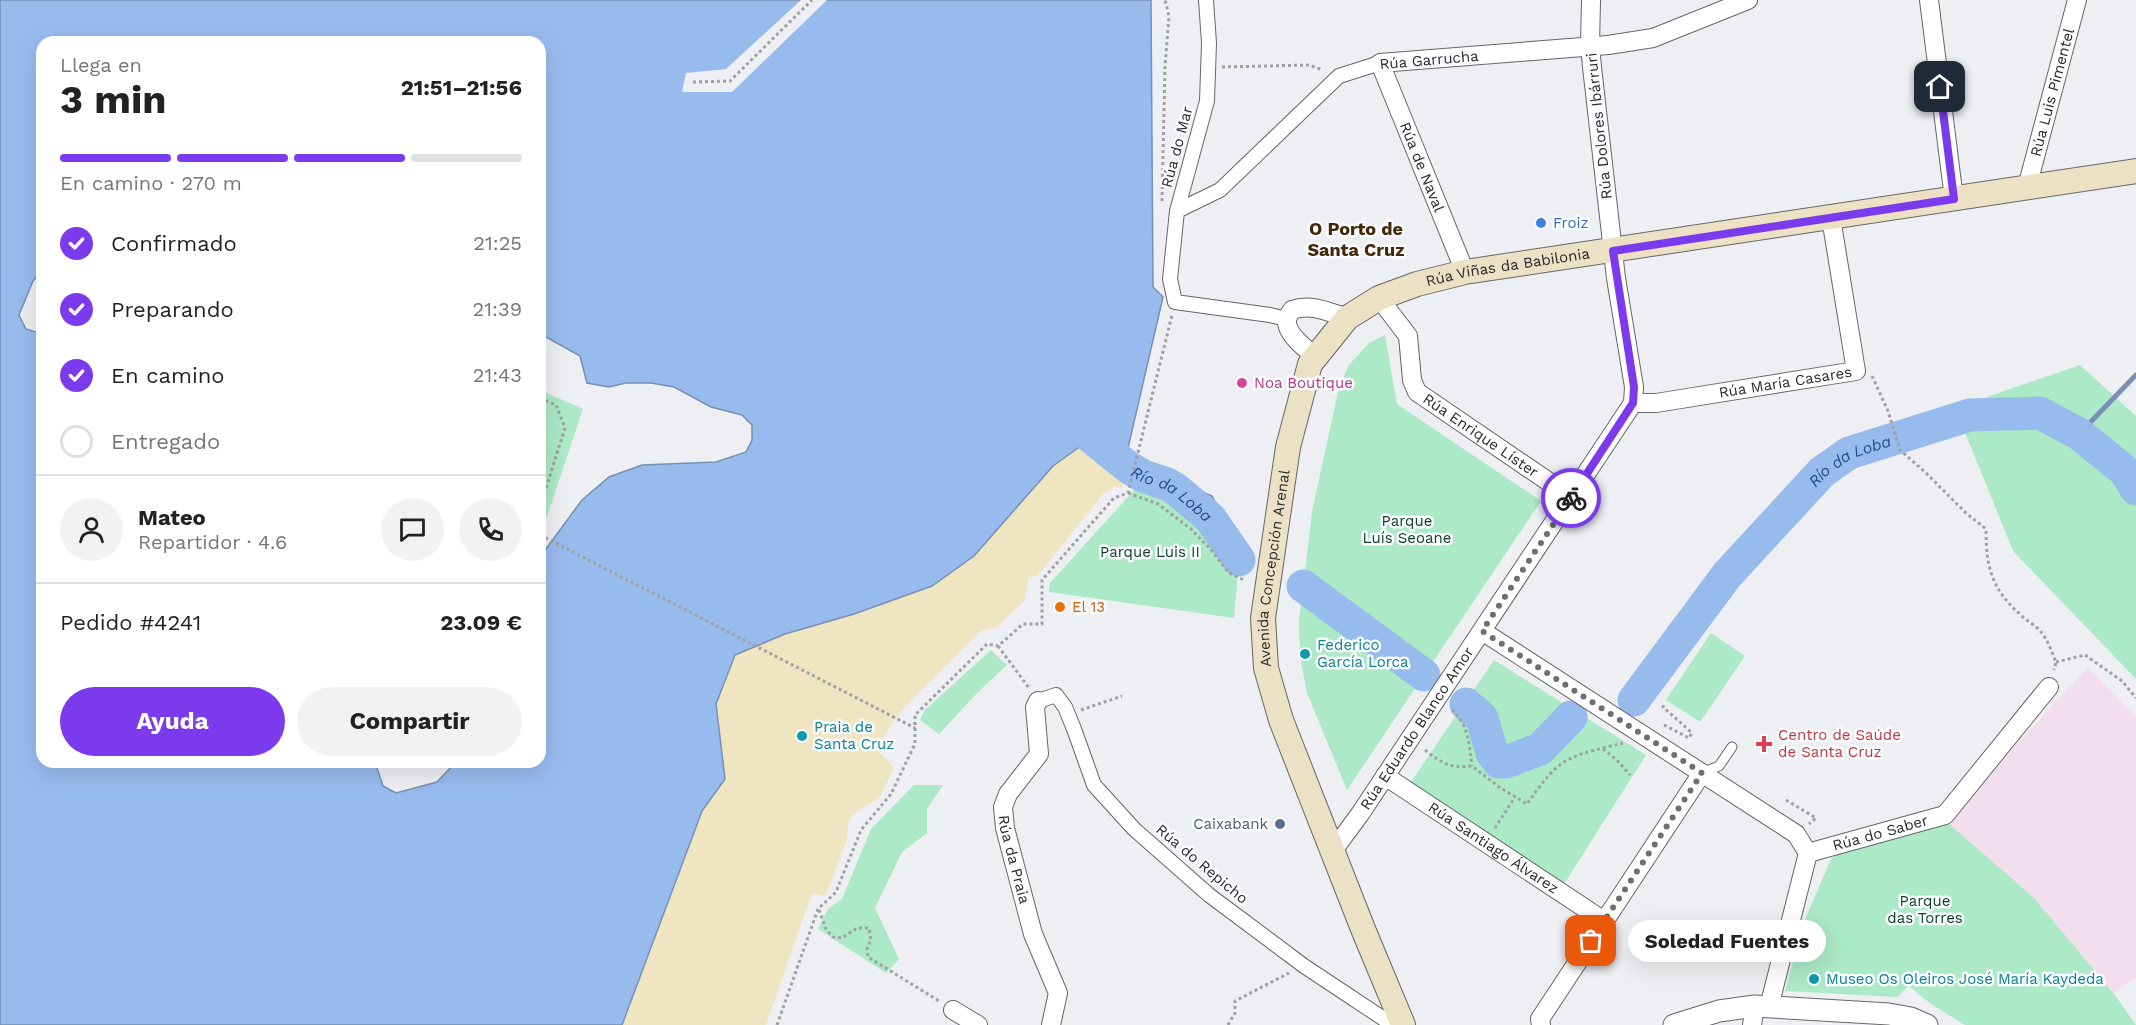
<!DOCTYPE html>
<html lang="es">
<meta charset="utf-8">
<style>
:root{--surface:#fff;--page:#f2f2f2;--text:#222;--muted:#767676;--line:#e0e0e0;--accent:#7c3aed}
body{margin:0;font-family:"Work Sans",sans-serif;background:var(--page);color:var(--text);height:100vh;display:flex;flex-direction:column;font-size:22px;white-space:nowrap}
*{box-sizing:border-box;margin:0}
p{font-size:20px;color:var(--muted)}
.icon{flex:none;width:33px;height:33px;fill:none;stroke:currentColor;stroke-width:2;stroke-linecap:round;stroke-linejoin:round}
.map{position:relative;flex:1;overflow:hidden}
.drawer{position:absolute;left:36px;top:36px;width:510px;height:732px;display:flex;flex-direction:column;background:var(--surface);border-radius:18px;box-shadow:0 6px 24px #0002}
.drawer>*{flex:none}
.pin{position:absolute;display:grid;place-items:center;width:51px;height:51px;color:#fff;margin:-26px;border-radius:12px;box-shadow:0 3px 9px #0006}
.courier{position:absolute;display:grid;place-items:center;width:60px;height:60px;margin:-30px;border:4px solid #7c3aed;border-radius:50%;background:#fff;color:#222;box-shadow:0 2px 8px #0007}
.bubble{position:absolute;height:42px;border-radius:21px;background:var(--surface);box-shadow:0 6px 24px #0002;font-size:20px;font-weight:700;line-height:42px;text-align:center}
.headline em{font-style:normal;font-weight:700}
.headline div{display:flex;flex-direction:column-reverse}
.headline{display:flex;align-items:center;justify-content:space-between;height:102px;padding:0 24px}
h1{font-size:39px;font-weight:700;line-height:45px}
.bar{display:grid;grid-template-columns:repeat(4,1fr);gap:9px 6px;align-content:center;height:72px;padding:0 24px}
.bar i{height:8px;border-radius:4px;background:var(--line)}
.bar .on{background:var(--accent)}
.bar p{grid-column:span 4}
.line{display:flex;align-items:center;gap:15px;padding:0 24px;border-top:2px solid var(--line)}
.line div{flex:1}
.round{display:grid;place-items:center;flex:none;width:63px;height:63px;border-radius:32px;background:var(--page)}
ol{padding:0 24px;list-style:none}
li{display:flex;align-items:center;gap:18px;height:66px}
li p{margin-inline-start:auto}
li .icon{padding:6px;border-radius:50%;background:var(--accent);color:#fff;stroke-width:4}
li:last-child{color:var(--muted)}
li i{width:33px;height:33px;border:3px solid var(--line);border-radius:50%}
.action{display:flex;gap:12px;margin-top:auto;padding:12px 24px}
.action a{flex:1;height:69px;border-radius:36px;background:var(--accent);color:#fff;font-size:24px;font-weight:700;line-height:69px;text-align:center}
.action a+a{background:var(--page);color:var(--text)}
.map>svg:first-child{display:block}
.education{fill:#f3deed}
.green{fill:#ace9c6}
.sand{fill:#efe5c0}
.water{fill:#98bbee;stroke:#7790b4;stroke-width:1.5;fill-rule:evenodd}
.pier{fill:#eeeff2}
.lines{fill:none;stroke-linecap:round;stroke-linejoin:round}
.stream{stroke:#7790b4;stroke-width:5}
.river{stroke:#98bbee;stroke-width:33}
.service-casing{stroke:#656669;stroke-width:11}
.pedestrian-casing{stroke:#656669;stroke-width:16}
.minor-casing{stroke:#656669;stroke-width:20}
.tertiary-casing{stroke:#656669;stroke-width:23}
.secondary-casing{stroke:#656669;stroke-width:26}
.path{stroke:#9fa0a2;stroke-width:3;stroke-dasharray:3 3;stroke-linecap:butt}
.service{stroke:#fff;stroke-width:9}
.pedestrian{stroke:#fff;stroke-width:14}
.minor{stroke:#fff;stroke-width:18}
.tertiary{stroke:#fff;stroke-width:21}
.secondary{stroke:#ece0c5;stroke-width:24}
.done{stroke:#6e6f71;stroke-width:6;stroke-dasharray:0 10.8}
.route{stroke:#7c3aed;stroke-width:8}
.shop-dot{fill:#3f7fe0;stroke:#fbfcff;stroke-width:2}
.hotel-dot{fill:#d1479c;stroke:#fbfcff;stroke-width:2}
.food-dot{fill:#e8710a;stroke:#fbfcff;stroke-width:2}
.culture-dot{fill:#0f9aa8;stroke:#fbfcff;stroke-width:2}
.health-dot{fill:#e0444e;stroke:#fbfcff;stroke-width:2}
.service-dot{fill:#5c6f8a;stroke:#fbfcff;stroke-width:2}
.labels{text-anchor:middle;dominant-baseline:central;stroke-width:5;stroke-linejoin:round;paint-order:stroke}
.street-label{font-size:15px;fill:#292a2b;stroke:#fbfcff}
.shop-label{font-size:15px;fill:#366cbe;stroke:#fbfcff;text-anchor:start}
.hotel-label{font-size:15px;fill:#b23c85;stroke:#fbfcff;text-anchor:start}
.park-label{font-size:15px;fill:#0e412a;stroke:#fbfcff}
.food-label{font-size:15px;fill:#c56008;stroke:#fbfcff;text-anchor:start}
.culture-label{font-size:15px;fill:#0d838f;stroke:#fbfcff;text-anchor:start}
.health-label{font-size:15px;fill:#be3a42;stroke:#fbfcff;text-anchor:start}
.service-label{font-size:15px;fill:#4e5e75;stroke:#fbfcff;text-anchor:end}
.water-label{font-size:16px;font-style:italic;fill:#214c89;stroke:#fbfcff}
.quarter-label{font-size:18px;font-weight:bold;fill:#442909;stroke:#fbfcff}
</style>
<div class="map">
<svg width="2136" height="1025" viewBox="0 0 2136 1025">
<rect width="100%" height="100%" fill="#eeeff2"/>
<path class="education" d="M2088,667L2136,717V976L2114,994L2035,899L1946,821Z"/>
<path class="green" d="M1385,335L1397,404L1541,501L1347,790L1307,693L1300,656L1299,620L1312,512L1338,392L1348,366L1369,343Z
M2080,365L2136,416V679L2013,551L1955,408Z
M540,390L583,409L540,537Z
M1137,487L1162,488L1229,554L1239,560L1234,618L1049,592L1050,583Z
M1711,633L1745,656L1700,722L1666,700Z
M991,650L1007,665L978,692L939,734L920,720L924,711Z
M1494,660L1646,755L1564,884L1411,782Z
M914,785H943L927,809V833L902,852L875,908L899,959L886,973L818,929L828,909L842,899L871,829Z
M1946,821L2035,899L2114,994L2136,1025H1965L1931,1004L1909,986L1897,997L1785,991L1804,922L1831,859L1845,847Z"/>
<path class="sand" d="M1090,440L1127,470L1122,488L1114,487L1104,493L1038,575L1028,578L1025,600L997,627L981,631L911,700L892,723L877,750L894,768L880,797L852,815L848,823L847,839L826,896L812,893L766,1025H622L702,811L725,779L716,704L735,655L785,634L854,614L974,556L1053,466Z"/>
<path class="water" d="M0,0H1151L1153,287L1163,297L1125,461L1092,438L1053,466L974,556L932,586L854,614L785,634L735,655L716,704L725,779L702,811L622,1025H0ZM42,42H540V336L548,338L580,356L587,383L609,387L626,383H651L674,387L711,407L742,415L752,425V440L746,452L716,462L642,465L609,477L582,500L540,557V762H456L437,782L396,793L383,786L377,768V762H42V334L26,329L19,315L33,281L42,271Z
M1171,478L1212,496L1240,547L1239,560L1229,554L1162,488Z"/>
<path class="pier" d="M801,0H827L732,92H682L686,73L726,69Z"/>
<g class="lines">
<path class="stream" d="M2079,434L2136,375"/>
<g class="river">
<path id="s1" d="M1092,438L1128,467L1143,476L1167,484L1177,490L1210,518L1239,560"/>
<path d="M1303,586L1424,675"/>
<path id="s2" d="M1634,700L1727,575L1822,472L1849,453L1970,415L2040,413L2079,434L2125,471L2136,489"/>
<path d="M1466,704L1482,718L1492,753L1499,762H1506L1540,749L1571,717"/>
</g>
<g class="service-casing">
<path id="service" d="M1702,773L1719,766L1732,747"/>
</g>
<g class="pedestrian-casing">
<path id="pedestrian" d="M1206,0L1209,43L1207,101L1177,211L1170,279L1175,302L1270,315L1287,319
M1177,211L1220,190L1339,76L1380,63
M1038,701L1056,695L1065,707L1074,729L1094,785L1134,829L1209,895L1304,966L1393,1025"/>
</g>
<g class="minor-casing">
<g id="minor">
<path d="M1929,0L1954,199"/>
<path id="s3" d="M2027,187L2077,0"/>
<path d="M1465,272L1380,63L1608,45L1653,38L1748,0"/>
<path id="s4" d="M1379,298L1408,336L1412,380L1417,392L1571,497"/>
<path d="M1316,356C1306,350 1285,333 1287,319C1288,316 1290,313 1292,310C1311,303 1328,312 1347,318"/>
<path id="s5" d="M1633,403H1656L1856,371L1831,218"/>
<path d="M1482,631L1796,834L1808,853"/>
<path id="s6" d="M1038,701L1035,707L1039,754L1008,794L1003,807L1005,828L1033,934L1058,993L1051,1025"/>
<path id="s7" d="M1385,776L1604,921"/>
<path id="s8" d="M1332,852L1360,814L1633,403L1634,387L1616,278L1592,67L1590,46L1591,0"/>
<path id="s9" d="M1808,853L1945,815L2049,687"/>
<path d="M1769,1007L1808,853"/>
<path d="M953,1010L978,1025"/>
<path d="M1541,1025L1540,1019L1702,773"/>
<path d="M1752,1025L1755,1006"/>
</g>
</g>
<g class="tertiary-casing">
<path id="tertiary" d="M1674,1025L1719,1011L1755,1006L1889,1014L1911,1018L1927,1025"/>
</g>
<g class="secondary-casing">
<g id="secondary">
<path id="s10" d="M1403,1025L1363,929L1281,720L1266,668L1263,618L1288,447L1310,364L1347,318L1379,298L1417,284L1465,272L2136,171"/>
</g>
</g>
<path class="path" d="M1222,67L1309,65L1323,70
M693,82L730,81L812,0
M1162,201L1165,67L1169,16L1165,0
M1872,376L1888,411L1900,450L1925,472L1966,513L1986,529C1986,569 1992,590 2023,617C2028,622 2037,626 2041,632C2048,640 2052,653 2056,662L2054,670
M540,398L556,405L565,428L540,507
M1128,493L1158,504L1191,529L1212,551L1229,573L1244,580
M540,535L915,728
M998,646L1029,688
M2056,662L2085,655L2122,681L2136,698
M1081,710L1122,696
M1452,710C1469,725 1469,744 1472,766
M1664,725L1689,738L1692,733L1663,707L1665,703
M1603,749L1617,760L1630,775
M1425,750C1443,764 1449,768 1472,766L1499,787L1527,804C1535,793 1543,781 1553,771C1570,753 1601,749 1623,743
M1786,800L1816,818L1809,824
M1495,828L1515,797
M819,910L826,929L833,937L842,938L857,928H869L871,940L867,949L868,957L939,1001
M777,1025L818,909L836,892L861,830L891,794L915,744V715L987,644L998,646L1023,624H1042V580L1114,498L1128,493L1172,315
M1228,1025L1235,1013V1001L1289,973"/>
<use href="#service" class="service"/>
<use href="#pedestrian" class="pedestrian"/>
<use href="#minor" class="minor"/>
<use href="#tertiary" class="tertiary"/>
<use href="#secondary" class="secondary"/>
</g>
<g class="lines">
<path class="done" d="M1571,498L1482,631L1702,773L1591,941"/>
<path class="route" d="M1571,498L1633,403L1634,387L1613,251L1954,199L1940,87"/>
</g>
<circle class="shop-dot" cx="1541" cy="223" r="6"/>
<circle class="hotel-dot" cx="1242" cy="383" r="6"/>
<circle class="food-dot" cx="1060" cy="607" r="6"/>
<g class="culture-dot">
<circle cx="1305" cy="654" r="6"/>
<circle cx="802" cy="736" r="6"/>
<circle cx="1814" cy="979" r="6"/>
</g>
<path class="health-dot" d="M1761 735h6v6h6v6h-6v6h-6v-6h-6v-6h6z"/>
<circle class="service-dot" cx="1280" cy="824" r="6"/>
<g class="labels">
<g class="street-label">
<text transform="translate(1429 60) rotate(-5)">Rúa Garrucha</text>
<text stroke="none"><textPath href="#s3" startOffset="98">Rúa Luis Pimentel</textPath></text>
<text transform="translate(1599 126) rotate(-96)">Rúa Dolores Ibárruri</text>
<text transform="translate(1177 147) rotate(-75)">Rúa do Mar</text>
<text transform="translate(1422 167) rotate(68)">Rúa de Naval</text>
<text stroke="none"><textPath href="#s10" startOffset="921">Rúa Viñas da Babilonia</textPath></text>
<text stroke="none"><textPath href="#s5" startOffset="154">Rúa María Casares</textPath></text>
<text stroke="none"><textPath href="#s4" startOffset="182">Rúa Enrique Líster</textPath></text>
<text stroke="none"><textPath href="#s10" startOffset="483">Avenida Concepción Arenal</textPath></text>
<text stroke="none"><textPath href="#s8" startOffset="150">Rúa Eduardo Blanco Amor</textPath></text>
<text stroke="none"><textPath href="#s9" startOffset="75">Rúa do Saber</textPath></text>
<text stroke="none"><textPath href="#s7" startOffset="130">Rúa Santiago Álvarez</textPath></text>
<text stroke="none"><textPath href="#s6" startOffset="172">Rúa da Praia</textPath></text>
<text transform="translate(1202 864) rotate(40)">Rúa do Repicho</text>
</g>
<g class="shop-label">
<text x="1553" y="223">Froiz</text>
</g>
<g class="hotel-label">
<text x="1254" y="383">Noa Boutique</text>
</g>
<g class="park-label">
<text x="1407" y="521">Parque<tspan x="1407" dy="17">Luís Seoane</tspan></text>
<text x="1150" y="552">Parque Luis II</text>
<text x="1925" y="901">Parque<tspan x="1925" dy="17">das Torres</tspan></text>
</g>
<g class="food-label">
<text x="1072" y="607">El 13</text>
</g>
<g class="culture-label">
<text x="1317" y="645">Federico<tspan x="1317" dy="17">García Lorca</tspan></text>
<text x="814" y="727">Praia de<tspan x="814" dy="17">Santa Cruz</tspan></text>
<text x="1826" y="979">Museo Os Oleiros José María Kaydeda</text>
</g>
<g class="health-label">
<text x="1778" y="735">Centro de Saúde<tspan x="1778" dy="17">de Santa Cruz</tspan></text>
</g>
<g class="service-label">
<text x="1268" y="824">Caixabank</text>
</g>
<g class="water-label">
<text stroke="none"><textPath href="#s2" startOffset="326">Río da Loba</textPath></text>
<text stroke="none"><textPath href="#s1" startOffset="98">Río da Loba</textPath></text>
</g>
<g class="quarter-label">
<text x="1356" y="228">O Porto de<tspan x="1356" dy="21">Santa Cruz</tspan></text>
</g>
</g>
</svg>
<div class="pin" style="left:1591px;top:941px;background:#ea580c"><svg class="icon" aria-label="bag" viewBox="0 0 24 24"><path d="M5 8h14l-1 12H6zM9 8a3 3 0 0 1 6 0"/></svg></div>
<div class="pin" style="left:1940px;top:87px;background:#1f2937"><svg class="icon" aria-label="home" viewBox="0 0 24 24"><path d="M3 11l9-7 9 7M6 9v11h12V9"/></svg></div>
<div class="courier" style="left:1571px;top:498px"><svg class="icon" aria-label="bike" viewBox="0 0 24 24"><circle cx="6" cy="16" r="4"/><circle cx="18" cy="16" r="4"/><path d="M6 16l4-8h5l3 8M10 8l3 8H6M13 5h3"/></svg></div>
<div class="bubble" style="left:1628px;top:920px;width:198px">Soledad Fuentes</div>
<section class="drawer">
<div class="headline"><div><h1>3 min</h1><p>Llega en</p></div><em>21:51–21:56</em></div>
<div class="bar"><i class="on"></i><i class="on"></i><i class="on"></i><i></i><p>En camino · 270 m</p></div>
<ol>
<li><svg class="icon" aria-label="check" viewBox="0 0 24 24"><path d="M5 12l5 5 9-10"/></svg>Confirmado<p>21:25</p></li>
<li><svg class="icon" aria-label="check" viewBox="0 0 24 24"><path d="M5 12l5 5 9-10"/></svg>Preparando<p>21:39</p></li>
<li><svg class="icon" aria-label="check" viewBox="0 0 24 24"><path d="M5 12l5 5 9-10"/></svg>En camino<p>21:43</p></li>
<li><i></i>Entregado</li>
</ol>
<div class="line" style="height:108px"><a class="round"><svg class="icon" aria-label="person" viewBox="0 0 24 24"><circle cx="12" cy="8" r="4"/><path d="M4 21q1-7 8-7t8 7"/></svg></a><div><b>Mateo</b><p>Repartidor · 4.6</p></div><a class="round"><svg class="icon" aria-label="chat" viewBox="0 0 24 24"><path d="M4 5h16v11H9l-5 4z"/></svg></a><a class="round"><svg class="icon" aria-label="phone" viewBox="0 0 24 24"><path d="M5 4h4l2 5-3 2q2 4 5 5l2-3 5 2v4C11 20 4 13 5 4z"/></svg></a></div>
<div class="line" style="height:78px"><div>Pedido #4241</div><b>23.09 €</b></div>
<div class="action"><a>Ayuda</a><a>Compartir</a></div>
</section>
</div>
